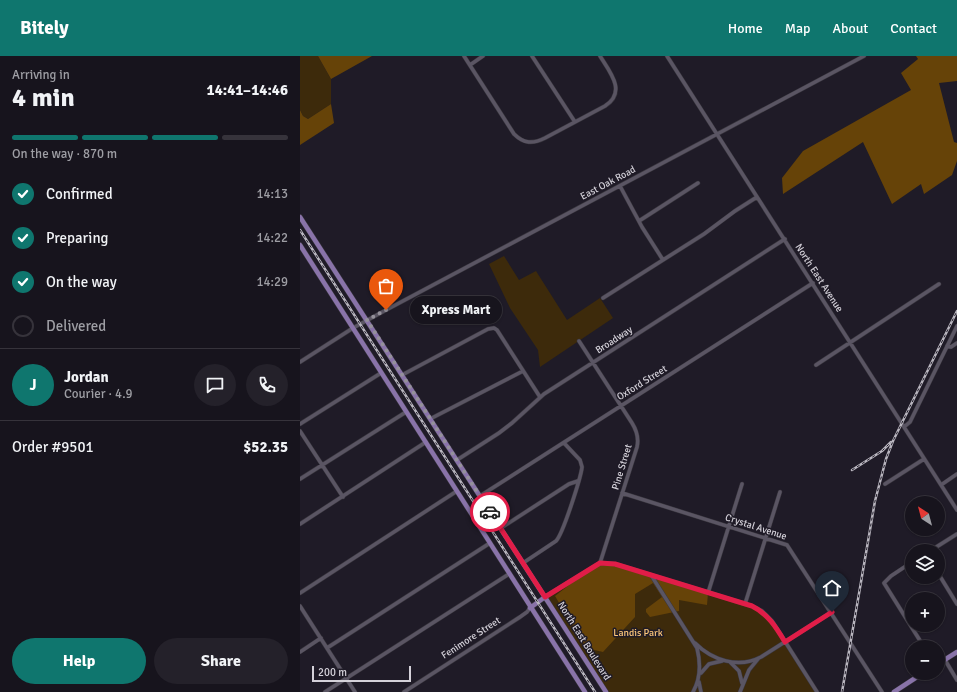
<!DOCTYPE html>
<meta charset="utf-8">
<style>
:root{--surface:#17141d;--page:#24212a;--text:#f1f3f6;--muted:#9e9ea4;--line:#36333b;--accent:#0f766e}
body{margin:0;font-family:Signika,sans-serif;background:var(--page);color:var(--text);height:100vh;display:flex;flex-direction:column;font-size:15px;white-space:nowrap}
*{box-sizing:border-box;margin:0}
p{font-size:13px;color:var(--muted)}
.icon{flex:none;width:22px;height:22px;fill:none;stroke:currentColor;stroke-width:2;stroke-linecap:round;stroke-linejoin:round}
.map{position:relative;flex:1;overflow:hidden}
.panel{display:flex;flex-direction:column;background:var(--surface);width:300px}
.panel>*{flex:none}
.needle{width:26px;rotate:324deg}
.buttons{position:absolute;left:605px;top:440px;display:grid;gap:8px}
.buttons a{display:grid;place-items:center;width:40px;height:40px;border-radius:50%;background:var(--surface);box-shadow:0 1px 3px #0004,0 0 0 1px var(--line);font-size:20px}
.scale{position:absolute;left:12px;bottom:10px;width:99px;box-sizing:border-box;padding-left:4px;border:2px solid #d4d1d9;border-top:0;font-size:11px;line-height:14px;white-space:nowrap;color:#d4d1d9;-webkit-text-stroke:3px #1f1b27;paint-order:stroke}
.pin{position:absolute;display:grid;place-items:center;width:34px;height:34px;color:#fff;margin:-41px -17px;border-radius:50% 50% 50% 0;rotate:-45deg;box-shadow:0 0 4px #0007}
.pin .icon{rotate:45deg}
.courier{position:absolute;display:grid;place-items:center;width:40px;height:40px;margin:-20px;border:3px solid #e11d48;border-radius:50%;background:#fff;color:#222;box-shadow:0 1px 5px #0007}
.bubble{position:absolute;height:28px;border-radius:14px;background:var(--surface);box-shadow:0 1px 3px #0004,0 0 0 1px var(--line);font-size:13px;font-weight:800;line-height:28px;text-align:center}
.overview em{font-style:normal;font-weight:800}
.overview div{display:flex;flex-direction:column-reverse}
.overview{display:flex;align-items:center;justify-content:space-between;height:68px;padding:0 12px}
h1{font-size:26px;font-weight:800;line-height:30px}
.bar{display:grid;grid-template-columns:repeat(4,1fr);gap:6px 4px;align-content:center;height:48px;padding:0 12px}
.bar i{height:5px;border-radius:3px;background:var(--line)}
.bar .active{background:var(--accent)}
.bar p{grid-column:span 4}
.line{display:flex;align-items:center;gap:10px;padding:0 12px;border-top:1px solid var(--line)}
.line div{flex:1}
.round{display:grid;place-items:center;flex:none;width:42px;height:42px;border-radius:21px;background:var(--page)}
ol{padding:0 12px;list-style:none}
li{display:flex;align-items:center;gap:12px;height:44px}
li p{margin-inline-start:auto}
li .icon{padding:4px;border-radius:50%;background:var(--accent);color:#fff;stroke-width:4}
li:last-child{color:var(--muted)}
li i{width:22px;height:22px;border:2px solid var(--line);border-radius:50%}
.primary-button{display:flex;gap:8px;margin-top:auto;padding:8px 12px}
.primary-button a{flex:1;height:46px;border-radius:24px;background:var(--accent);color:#fff;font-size:16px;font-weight:800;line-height:46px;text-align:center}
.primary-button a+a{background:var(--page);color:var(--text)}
header{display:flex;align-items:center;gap:24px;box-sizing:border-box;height:56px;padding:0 20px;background:var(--accent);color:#fff}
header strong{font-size:19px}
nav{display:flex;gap:22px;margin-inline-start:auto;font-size:14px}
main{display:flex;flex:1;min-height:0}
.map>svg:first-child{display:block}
.green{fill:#3d2a0b}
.forest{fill:#664308}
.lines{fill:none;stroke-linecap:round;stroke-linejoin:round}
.minor-casing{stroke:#3a373f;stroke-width:4.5}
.major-casing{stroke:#3a373f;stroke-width:5.5}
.minor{stroke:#5a5563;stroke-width:3.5}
.major{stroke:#8973a9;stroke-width:4.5}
.rail-casing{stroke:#bab7c0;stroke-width:2.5}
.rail{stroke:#1f1b27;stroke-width:1;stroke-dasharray:3;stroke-linecap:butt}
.done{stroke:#95919b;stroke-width:4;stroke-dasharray:0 7.2}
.route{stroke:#e11d48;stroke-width:5}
.labels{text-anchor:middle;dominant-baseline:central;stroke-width:3;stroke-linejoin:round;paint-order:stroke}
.street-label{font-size:10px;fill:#d4d1d9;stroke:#1f1b27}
.park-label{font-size:10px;fill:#fec77a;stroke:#1f1b27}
</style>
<header>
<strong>Bitely</strong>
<nav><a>Home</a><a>Map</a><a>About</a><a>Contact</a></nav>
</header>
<main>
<section class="panel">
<div class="overview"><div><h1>4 min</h1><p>Arriving in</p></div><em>14:41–14:46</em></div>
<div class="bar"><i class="active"></i><i class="active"></i><i class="active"></i><i></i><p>On the way · 870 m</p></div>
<ol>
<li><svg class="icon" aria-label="check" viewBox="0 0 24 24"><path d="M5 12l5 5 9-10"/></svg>Confirmed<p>14:13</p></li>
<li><svg class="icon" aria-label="check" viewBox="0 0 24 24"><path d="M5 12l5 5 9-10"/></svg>Preparing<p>14:22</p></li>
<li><svg class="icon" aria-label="check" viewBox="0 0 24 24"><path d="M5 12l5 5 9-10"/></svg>On the way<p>14:29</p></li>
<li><i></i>Delivered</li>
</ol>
<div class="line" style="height:72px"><b class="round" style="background:var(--accent);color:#fff">J</b><div><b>Jordan</b><p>Courier · 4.9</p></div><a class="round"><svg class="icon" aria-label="chat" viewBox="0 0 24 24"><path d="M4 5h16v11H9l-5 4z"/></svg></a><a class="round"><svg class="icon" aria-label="phone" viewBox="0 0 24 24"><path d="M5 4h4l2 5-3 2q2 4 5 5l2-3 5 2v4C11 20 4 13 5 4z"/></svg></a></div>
<div class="line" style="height:52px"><div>Order #9501</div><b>$52.35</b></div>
<div class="primary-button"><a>Help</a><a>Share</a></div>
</section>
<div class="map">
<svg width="657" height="636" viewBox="0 0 657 636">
<rect width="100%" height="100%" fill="#1f1b27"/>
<path class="green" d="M0,0H18L31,23V48L8,63L3,60L0,54Z
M204,200L219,224L236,215L267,264L300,242L313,262L240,311L238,294L210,252L189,208Z
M315,508L459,553L469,562L517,636H306L245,541L291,512Z"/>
<path class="forest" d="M18,0H72L31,23Z
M616,0H657V25L639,27L654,86L657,87V105L652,119L624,138L621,128L592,148L563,86L483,138L482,122L503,95L611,34L601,17L618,3Z
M31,48L34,67L0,89V54L3,60L8,63Z
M301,504L408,537L407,549L379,544V555L350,561L346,556V553L362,541L353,527L335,538V561L303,596L286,592L255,540Z"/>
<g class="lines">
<g class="minor-casing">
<path id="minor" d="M164,0L214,78C224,88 233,88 245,82L305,50C327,36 310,16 300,0
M232,0L275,66
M367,0L657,454
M170,9L183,0
M320,130L342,171L363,204
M339,165L398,127
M303,242L404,178L435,155L457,141
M279,285L332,367C337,375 339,382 337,391L300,507
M647,290L651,291L657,287
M0,306L53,272L86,254L564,0
M516,309L639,228
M102,319L188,273L194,272L197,274L240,341
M130,363L223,315
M0,368L81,317
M604,371L610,366L657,270
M0,375L43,441
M157,404L199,377L212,367L244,338L485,183
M0,423L106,356
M585,428L624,403
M641,429L657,418
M322,437L487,489L582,636
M180,440L513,227
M0,468L126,386
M201,472L269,428L278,425
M630,495L657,478
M612,506L591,520L584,527L624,591
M223,507L256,485C263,478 281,421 282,411L280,404L264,387
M638,517L657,548
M351,519L397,592C401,608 401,622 393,636
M0,537L157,435
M408,537L442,428
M245,541L300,507L315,508L452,550L462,555L472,565L517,636
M445,548L480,436
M0,550L55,636
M395,587C412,604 438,613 461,601L532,556
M27,592L190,487
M0,596L21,582
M645,604L657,624
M430,606L439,615L442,627
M401,617L409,608L422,605
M399,626L401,636
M25,636L209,518
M104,636L220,561L227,556L230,552
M440,636L449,614L458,603"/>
</g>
<g class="major-casing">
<path id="major" d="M0,161L306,636
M0,189L285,636
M230,552L245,541
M638,608L657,596
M594,636L623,617"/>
</g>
<use href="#minor" class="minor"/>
<use href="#major" class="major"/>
<g class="rail-casing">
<path id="rail" d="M0,174L295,636
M552,414L582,395L591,386
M542,636L575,445L586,403L593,385L657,255"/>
</g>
<use href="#rail" class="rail"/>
</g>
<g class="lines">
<path class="done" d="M86,254L67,264L190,456"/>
<path class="route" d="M190,456L245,541L300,507L315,508L452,550C468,558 476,571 485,586L532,556"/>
</g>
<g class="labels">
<g class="street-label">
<text transform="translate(308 127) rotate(-28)">East Oak Road</text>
<text transform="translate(519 222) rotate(57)">North East Avenue</text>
<text transform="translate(314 284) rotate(-33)">Broadway</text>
<text transform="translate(342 327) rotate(-32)">Oxford Street</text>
<text transform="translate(322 411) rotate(-73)">Pine Street</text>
<text transform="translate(456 471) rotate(18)">Crystal Avenue</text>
<text transform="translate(171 582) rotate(-33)">Fenimore Street</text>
<text transform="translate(284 585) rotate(58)">North East Boulevard</text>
</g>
<g class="park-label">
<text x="338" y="577">Landis Park</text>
</g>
</g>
</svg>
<div class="buttons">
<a><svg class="needle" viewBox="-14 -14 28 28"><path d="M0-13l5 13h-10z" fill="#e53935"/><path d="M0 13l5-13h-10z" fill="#9e9ea4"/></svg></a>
<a><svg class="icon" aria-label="layers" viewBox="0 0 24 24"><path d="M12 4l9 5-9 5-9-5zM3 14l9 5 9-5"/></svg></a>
<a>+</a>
<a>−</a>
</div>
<div class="scale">200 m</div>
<div class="pin" style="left:86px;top:254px;background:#ea580c"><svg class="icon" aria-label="bag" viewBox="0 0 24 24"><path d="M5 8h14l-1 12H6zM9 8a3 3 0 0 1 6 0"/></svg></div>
<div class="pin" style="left:532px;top:556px;background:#1f2937"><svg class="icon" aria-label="home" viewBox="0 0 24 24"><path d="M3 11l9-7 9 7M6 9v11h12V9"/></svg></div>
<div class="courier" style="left:190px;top:456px"><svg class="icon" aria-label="car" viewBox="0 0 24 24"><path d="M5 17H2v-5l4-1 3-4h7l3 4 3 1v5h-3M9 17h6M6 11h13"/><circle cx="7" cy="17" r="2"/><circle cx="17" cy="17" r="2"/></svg></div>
<div class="bubble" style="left:110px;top:240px;width:92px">Xpress Mart</div>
</div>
</main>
